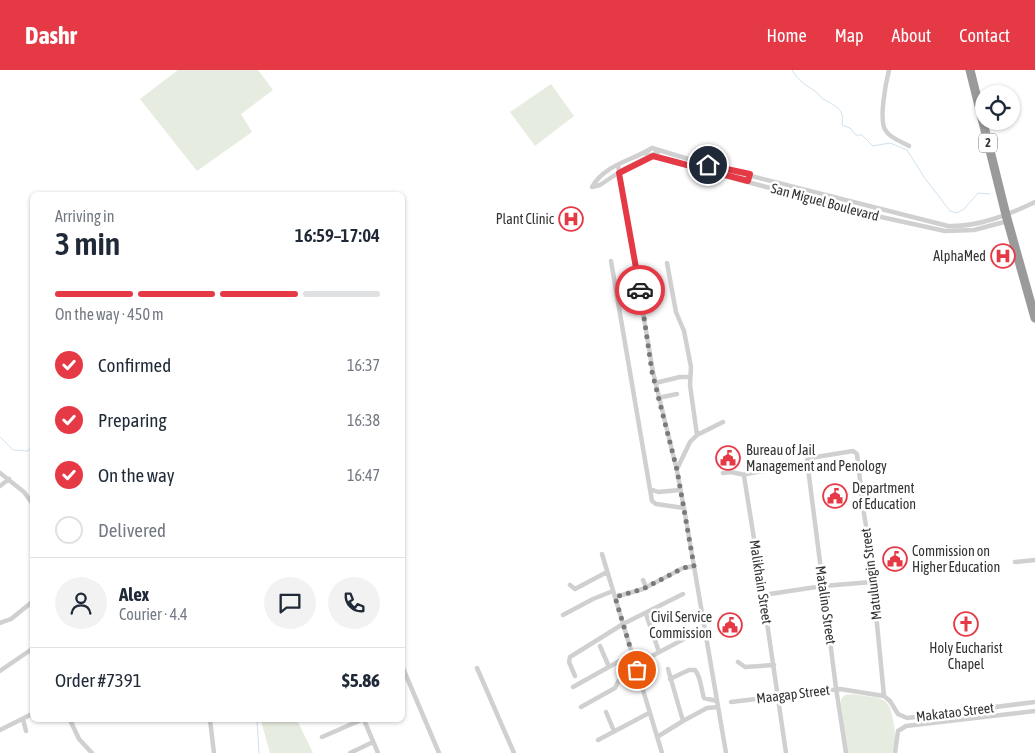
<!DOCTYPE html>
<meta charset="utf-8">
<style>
:root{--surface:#fff;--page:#f2f2f3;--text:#1f2937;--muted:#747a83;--line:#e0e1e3;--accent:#e63946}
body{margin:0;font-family:"Asap Condensed",sans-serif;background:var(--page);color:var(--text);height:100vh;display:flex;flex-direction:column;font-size:19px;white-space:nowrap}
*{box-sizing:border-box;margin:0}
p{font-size:16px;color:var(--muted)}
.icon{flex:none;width:28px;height:28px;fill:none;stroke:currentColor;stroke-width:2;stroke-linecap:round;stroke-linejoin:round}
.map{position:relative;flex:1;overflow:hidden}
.sheet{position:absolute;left:30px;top:122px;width:375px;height:530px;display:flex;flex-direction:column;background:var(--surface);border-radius:8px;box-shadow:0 1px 4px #0004}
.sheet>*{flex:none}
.buttons{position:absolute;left:975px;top:15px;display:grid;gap:10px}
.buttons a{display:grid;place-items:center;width:45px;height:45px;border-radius:50%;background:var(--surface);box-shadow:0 1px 4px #0004;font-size:25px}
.pin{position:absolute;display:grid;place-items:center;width:42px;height:42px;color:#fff;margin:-21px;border:2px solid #fff;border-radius:50%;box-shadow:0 1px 5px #0007}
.courier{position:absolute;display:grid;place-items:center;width:50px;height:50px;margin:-25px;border:4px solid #e63946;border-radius:50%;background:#fff;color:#222;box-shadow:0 1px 6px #0007}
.headline em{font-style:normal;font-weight:600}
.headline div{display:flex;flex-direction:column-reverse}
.headline{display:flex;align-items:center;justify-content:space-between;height:85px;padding:0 25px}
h1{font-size:32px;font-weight:600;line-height:38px}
.bar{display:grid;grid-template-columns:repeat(4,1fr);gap:8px 5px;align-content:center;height:60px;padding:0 25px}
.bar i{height:6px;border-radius:4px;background:var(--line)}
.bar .current{background:var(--accent)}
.bar p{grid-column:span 4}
.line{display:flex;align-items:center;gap:12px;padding:0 25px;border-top:1px solid var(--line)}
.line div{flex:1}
.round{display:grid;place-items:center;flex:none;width:52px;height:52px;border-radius:26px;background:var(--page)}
ol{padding:0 25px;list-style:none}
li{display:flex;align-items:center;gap:15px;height:55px}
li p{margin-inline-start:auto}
li .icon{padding:5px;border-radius:50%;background:var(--accent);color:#fff;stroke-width:4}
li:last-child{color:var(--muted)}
li i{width:28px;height:28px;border:2px solid var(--line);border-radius:50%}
header{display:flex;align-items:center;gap:30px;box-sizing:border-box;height:70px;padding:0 25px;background:var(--accent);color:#fff}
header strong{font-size:24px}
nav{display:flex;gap:28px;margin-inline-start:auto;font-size:18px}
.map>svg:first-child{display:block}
.green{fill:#e6ecdf}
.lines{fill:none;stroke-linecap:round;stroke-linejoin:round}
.stream{stroke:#cfe2ee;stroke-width:1}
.street{stroke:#d0d0d0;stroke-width:4.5}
.highway{stroke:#9a9a9a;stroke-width:9}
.done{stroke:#7a7a7a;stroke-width:5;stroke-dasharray:0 9}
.route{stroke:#e63946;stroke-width:6}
.labels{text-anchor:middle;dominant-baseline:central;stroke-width:5;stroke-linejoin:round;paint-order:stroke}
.shield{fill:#fff;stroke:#707070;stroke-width:1}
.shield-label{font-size:12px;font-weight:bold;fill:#333}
.street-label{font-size:14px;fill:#333;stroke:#fff}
.poi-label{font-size:14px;fill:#333;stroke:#fff;text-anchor:end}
</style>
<header>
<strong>Dashr</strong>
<nav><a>Home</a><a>Map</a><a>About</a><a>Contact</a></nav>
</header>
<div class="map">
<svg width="1035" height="683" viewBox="0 0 1035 683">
<rect width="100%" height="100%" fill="#fff"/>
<path class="green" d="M178,0H258L273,20L241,44L252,62L197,101L140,29Z
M551,14L574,46L535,76L510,42Z
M845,625C852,624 859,625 865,626C889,628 890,633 894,655C895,665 896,674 892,683H847L841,634V629Z
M263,650H297L313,683H270L261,651Z"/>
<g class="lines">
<path class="stream" d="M792,0C798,11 806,15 815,21C818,23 820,27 823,29C835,36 845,38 842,55L850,58L856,65H862L873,76L890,73L907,80L924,107L950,141L957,143L964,139L978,123L990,124
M0,367L13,380L28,381L32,376
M257,650L259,683"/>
<path class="street" d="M889,0C886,12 878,52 886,61C890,68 902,72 909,76
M644,83L672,92L872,145L945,161L974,160L1008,151
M618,95L653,302L677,401L684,438L726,683
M592,117C605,94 632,91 652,78L708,95L948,156C978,157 1008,145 1035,132
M592,117L600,115L624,99L660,81
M611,191L652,431L656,434L684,438
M667,193L676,242L684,261L691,297L690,315L697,365L690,372L677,399
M655,313L680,307H690
M658,328L677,324
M697,365L723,352
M0,403L24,422L32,433
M723,403L731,402L745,405
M0,416L9,409
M650,419L658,422L680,420
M602,484L662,683
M1015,492L1035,490
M643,510L646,517
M570,515L575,519L607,502
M763,525L823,516L872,512
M615,527L643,519L683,498L694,496
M646,544L659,582
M563,545L593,529L613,521
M0,553L11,549L32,532
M600,576L609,597
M738,592L745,597L774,595
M635,593L648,588L684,569
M402,596L439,683
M477,598L514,683
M0,601L32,579
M575,606L569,592L570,587L623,554L683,524
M670,609L689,600H695C701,607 701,619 704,628L717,631
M573,617L632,584
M731,632L840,619L884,626L890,631L898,644L907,648L1035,632
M581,637L615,618L620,608L637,600
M606,642L614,661
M23,649L26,661
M70,650L79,669L92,683
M210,650L214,683
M364,650L378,683
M683,651L707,638L718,637
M0,660L32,644
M322,667L361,650
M657,667L683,651L668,599
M598,670L649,643
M350,683L373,672
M786,683L763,525L744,406L746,404L807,393
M846,683L836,618L807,390L810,388L853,381L857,384L863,437L870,482L884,626
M895,683L898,661L906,656L1035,641"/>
<path class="highway" d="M970,0L1006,145L1035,248"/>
</g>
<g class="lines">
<path class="done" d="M637,600L615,527L643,519L683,498L694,496L677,400L652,302L640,220"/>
<path class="route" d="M640,220L619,103L653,86L748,111L750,104L708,95"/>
</g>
<defs>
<g id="hospital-ring" transform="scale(1.25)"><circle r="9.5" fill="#fff" stroke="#e63946" stroke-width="1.5"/><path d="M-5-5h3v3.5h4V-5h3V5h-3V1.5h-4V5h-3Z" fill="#e63946"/></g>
<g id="civic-ring" transform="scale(1.25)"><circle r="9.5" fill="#fff" stroke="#e63946" stroke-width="1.5"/><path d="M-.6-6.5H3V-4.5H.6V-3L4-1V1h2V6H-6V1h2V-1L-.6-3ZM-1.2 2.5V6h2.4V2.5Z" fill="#e63946"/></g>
<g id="church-ring" transform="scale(1.25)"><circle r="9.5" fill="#fff" stroke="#e63946" stroke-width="1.5"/><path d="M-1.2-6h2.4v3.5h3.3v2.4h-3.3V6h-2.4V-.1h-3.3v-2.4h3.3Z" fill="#e63946"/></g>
</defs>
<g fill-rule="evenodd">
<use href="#hospital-ring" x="571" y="149"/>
<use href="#hospital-ring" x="1003" y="186"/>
<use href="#civic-ring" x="728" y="388"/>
<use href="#civic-ring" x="835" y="426"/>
<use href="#civic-ring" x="895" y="489"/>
<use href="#church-ring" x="966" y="554"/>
<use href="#civic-ring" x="730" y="555"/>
</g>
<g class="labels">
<rect class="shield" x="979" y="63.5" width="18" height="19" rx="4"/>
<g class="shield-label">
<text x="988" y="73">2</text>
</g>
<g class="street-label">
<text transform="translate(825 132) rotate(15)">San Miguel Boulevard</text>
<text transform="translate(871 504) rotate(-97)">Matulungin Street</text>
<text transform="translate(761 512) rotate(81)">Malikhain Street</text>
<text transform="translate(826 535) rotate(82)">Matalino Street</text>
<text transform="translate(793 624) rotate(-7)">Maagap Street</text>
<text transform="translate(955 642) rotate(-7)">Makatao Street</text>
</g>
<g class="poi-label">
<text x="554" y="149">Plant Clinic</text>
<text x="986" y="186">AlphaMed</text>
<text x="746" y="380" text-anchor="start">Bureau of Jail<tspan x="746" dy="16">Management and Penology</tspan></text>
<text x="852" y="418" text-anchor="start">Department<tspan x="852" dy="16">of Education</tspan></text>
<text x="912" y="481" text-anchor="start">Commission on<tspan x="912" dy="16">Higher Education</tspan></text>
<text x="712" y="547">Civil Service<tspan x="712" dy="16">Commission</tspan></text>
<text x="966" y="578" text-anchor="middle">Holy Eucharist<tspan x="966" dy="16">Chapel</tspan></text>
</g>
</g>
</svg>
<div class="buttons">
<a><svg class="icon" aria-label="locate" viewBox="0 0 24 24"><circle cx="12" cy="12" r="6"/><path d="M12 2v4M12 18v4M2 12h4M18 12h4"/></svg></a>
</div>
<div class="pin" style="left:637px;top:600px;background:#ea580c"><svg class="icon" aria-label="bag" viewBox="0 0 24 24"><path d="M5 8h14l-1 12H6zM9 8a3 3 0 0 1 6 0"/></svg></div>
<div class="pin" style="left:708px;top:95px;background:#1f2937"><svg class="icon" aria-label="home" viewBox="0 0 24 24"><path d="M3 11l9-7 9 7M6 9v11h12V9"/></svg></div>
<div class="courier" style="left:640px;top:220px"><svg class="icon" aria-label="car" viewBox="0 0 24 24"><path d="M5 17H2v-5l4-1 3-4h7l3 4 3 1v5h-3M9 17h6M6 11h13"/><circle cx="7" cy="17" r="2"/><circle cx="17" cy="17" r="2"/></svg></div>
<section class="sheet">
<div class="headline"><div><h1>3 min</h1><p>Arriving in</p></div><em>16:59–17:04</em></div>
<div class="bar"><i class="current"></i><i class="current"></i><i class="current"></i><i></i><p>On the way · 450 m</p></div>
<ol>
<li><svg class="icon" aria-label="check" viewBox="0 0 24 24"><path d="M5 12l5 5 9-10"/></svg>Confirmed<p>16:37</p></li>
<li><svg class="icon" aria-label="check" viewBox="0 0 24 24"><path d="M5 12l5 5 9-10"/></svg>Preparing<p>16:38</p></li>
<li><svg class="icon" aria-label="check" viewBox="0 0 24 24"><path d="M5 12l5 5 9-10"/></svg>On the way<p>16:47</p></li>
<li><i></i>Delivered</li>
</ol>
<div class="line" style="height:90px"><a class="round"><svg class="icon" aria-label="person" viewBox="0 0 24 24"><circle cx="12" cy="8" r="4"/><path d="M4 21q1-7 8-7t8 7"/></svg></a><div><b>Alex</b><p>Courier · 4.4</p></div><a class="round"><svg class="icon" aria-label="chat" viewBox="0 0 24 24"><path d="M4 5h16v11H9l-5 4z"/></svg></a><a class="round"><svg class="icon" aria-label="phone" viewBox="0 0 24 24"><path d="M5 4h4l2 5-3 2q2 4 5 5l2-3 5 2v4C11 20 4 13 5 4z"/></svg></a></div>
<div class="line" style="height:65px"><div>Order #7391</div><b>$5.86</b></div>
</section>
</div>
